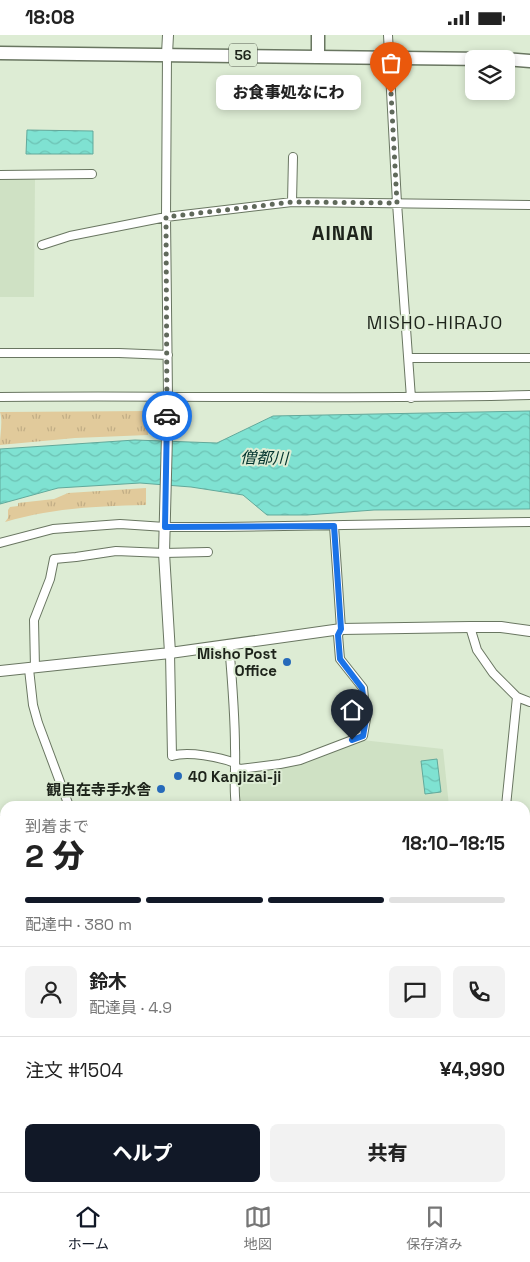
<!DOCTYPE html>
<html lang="ja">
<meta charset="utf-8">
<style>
:root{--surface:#fff;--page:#f2f2f2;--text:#222;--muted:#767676;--line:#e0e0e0;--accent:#111827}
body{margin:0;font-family:"Space Grotesk","Noto Sans JP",sans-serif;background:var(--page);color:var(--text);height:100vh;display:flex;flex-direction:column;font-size:19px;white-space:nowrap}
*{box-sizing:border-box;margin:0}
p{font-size:16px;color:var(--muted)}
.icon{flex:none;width:28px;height:28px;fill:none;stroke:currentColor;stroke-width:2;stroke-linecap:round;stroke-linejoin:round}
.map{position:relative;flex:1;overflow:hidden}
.sheet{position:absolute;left:0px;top:766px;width:530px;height:391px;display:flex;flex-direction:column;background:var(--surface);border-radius:15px 15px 0 0;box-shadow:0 2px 8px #0003}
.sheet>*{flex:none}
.fabs{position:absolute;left:465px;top:15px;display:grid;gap:10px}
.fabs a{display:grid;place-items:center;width:50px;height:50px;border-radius:8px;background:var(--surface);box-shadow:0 2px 8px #0003;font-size:25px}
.pin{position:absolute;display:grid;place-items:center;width:42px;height:42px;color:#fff;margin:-51px -21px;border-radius:50% 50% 50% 0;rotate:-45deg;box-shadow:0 0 5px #0007}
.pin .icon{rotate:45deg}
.courier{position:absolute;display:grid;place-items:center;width:50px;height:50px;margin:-25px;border:4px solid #1a73e8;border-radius:50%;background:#fff;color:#222;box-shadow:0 1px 6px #0007}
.bubble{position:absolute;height:35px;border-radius:8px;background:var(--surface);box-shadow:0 2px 8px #0003;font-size:16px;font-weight:800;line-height:35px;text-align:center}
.head em{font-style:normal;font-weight:800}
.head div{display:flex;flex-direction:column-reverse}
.head{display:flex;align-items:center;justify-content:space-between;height:85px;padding:0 25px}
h1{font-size:32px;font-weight:800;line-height:38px}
.bar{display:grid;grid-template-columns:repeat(4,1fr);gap:8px 5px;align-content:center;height:60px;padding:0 25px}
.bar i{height:6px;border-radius:4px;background:var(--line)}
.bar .active{background:var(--accent)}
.bar p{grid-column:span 4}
.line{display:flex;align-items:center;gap:12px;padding:0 25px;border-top:1px solid var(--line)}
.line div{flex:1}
.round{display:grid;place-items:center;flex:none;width:52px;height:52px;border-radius:8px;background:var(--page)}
.primary-button{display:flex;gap:10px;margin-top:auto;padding:10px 25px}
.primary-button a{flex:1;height:58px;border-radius:8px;background:var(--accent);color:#fff;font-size:20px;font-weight:800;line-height:58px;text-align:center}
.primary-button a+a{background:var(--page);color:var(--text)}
.status{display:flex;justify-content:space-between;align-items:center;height:35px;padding:0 25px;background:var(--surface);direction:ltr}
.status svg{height:14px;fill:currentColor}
.tabs{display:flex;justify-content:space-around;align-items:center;height:70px;border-top:1px solid var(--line);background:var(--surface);font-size:14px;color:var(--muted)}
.tabs a{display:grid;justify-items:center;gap:2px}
.tabs .active{color:var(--accent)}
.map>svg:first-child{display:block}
.built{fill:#cfe1c4}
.grass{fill:url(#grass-tufts)}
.forest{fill:url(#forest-firs)}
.water{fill:url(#water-waves);stroke:#62a99b}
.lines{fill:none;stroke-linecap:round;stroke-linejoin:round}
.minor-casing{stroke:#697661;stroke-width:10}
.tertiary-casing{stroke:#697661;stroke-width:12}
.primary-casing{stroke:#697661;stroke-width:15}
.trunk-casing{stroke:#697661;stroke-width:15}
.minor{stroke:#fff;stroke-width:8}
.tertiary{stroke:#fff;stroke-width:10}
.primary{stroke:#fff;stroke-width:12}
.trunk{stroke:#fff;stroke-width:12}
.done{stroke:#60695b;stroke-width:5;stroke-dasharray:0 9}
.route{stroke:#1a73e8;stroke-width:6}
.poi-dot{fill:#266aba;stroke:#ddecd4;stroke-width:2}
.labels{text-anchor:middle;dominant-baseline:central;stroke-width:4;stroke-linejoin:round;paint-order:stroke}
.shield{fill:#ddecd4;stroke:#575f52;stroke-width:1}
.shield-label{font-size:14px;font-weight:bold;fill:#1d231a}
.poi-label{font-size:15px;font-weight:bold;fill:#1d231a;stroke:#ddecd4;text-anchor:end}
.water-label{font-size:16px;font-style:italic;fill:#02342e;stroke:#ddecd4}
.quarter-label{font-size:18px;letter-spacing:1px;fill:#1d231a;stroke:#ddecd4}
.district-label{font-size:20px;font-weight:bold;letter-spacing:1px;fill:#1d231a;stroke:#ddecd4}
</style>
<div class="status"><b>18:08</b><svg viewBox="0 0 49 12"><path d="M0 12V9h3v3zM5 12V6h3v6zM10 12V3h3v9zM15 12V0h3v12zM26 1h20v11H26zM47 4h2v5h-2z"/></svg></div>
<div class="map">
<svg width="530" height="1157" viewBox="0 0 530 1157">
<defs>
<pattern id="grass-tufts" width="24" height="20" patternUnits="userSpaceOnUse" patternTransform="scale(1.25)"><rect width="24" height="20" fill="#e1ca9b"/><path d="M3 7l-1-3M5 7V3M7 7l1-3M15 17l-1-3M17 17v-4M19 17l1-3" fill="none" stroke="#c1ad85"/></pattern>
<pattern id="forest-firs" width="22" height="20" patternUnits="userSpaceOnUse" patternTransform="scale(1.25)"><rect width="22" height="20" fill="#e1ca9b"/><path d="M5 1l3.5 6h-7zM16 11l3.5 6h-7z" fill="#c1ad85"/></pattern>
<pattern id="water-waves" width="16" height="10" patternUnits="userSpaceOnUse" patternTransform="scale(1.25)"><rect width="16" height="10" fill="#7fe2d2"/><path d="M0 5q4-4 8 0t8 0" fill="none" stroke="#6dc2b4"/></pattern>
</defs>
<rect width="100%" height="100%" fill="#ddecd4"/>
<path class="built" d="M0,143H35L34,262H0Z
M362,705L443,714L449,771H240L238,740L241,737L284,733Z"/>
<path class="grass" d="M150,376L148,400L75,403L0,410C0,398 3,387 0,377Z
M146,453V470C98,471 52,473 5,487L8,483V475L10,472L18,471V468L54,464L68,458Z"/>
<path class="forest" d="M530,1097V1157H499L500,1153L525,1152V1098Z"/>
<path class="water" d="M27,95L93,96V119H26Z
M530,376V474L374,475L307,480H267L243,460L191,452L140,448L58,453L0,469V414L135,405L217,408L273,381Z
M437,724L441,757L425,759L421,726Z"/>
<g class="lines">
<g class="minor-casing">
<path id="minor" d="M388,0L397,168L411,363
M167,19L166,182L168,361
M0,140L92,139
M292,167L293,122
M42,210L70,201L166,182L292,167L530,170
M0,318H119L168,320
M409,323H530
M0,362C177,360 353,365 530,360
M0,508L53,494L120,489L165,492H223L530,487
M470,592L477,615L493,638L517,662L530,667
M229,609C232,644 235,679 235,713C236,733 233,752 236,771
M170,618L172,721C188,716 220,722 235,728
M35,633L34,585L50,544L54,524L76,522L116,516L164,518L208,517
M29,634L33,670L38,688L69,771
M235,732L240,734L280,729L300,725L363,701L366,684L363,653L340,624L338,600L341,594L334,491
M506,771L517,662
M0,785L5,788
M0,910L5,925
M0,947L5,940
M0,1125L5,1126
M82,1152L83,1157
M142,1157L145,1152"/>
</g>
<g class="tertiary-casing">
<path id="tertiary" d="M167,19L168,0
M168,361L164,518L170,618
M0,636L170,618L341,594L470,592H501L530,596
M525,1073L530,1067
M428,1157L434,1152"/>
</g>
<g class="primary-casing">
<path id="primary" d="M318,0V21"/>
</g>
<g class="trunk-casing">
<path id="trunk" d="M0,18L486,24
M506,24L530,26"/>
</g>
<use href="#minor" class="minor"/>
<use href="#tertiary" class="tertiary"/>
<use href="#primary" class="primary"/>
<use href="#trunk" class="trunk"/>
</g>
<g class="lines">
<path class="done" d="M167,381L166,182L292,167L397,168L391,58"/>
<path class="route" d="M167,381L165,492L334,491L341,594L338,600L340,624L362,653L366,684L363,701L352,705"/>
</g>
<g class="poi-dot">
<circle cx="287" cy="627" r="5"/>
<circle cx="178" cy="741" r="5"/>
<circle cx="161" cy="754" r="5"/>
</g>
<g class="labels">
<rect class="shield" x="229" y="8.5" width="28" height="23" rx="4"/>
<g class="shield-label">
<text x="243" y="20">56</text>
</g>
<g class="poi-label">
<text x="277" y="618">Misho Post<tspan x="277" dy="17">Office</tspan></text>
<text x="188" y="741" text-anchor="start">40 Kanjizai-ji</text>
<text x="151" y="754">観自在寺手水舎</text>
</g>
<g class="water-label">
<text transform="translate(264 423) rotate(1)">僧都川</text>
</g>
<g class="quarter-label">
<text x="435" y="287">MISHO-HIRAJO</text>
</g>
<g class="district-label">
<text x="343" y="198">AINAN</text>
</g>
</g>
</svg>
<div class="fabs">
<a><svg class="icon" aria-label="layers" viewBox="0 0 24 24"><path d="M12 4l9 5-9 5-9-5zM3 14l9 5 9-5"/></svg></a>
</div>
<div class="pin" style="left:391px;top:58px;background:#ea580c"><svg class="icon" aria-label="bag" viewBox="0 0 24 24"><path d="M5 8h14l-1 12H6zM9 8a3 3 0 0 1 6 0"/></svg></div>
<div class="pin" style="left:352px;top:705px;background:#1f2937"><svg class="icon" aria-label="home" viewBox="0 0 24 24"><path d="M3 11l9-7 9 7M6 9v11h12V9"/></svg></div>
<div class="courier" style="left:167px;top:381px"><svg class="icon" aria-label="car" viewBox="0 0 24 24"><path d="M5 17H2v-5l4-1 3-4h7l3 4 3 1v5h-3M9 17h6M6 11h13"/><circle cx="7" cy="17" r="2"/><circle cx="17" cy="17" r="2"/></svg></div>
<div class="bubble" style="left:216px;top:40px;width:145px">お食事処なにわ</div>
<section class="sheet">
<div class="head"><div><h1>2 分</h1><p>到着まで</p></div><em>18:10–18:15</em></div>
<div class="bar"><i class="active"></i><i class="active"></i><i class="active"></i><i></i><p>配達中 · 380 m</p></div>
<div class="line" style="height:90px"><a class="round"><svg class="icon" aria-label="person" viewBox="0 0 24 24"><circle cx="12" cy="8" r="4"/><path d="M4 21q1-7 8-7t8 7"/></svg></a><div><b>鈴木</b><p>配達員 · 4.9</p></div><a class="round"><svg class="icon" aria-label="chat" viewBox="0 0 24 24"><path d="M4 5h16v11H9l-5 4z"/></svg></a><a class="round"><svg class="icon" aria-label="phone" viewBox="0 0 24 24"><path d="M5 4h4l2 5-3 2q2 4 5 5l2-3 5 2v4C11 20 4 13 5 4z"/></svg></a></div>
<div class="line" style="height:65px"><div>注文 #1504</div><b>¥4,990</b></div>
<div class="primary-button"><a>ヘルプ</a><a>共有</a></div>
</section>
</div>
<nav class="tabs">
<a class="active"><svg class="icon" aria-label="home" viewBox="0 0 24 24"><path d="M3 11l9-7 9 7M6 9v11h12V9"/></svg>ホーム</a>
<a><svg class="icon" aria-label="map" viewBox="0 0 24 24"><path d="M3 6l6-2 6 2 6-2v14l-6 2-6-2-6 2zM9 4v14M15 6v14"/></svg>地図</a>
<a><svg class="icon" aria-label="saved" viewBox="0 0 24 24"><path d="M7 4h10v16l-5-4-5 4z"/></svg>保存済み</a>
</nav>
